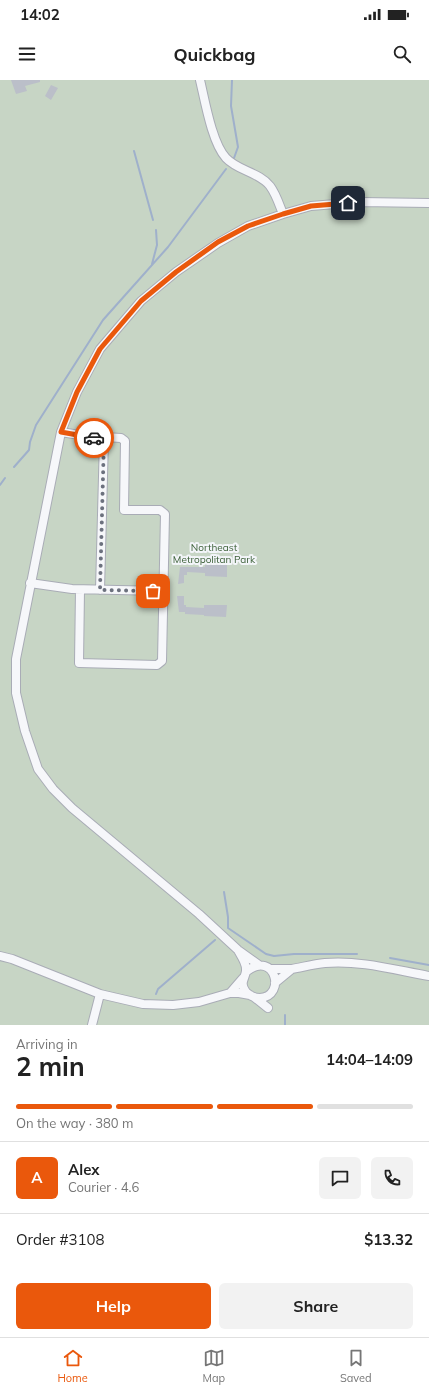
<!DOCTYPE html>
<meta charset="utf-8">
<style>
:root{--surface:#fff;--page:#f2f2f2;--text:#222;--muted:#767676;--line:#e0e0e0;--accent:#ea580c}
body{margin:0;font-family:Mulish,sans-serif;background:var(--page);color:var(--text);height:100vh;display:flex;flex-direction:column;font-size:15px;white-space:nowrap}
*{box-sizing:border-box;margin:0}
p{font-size:13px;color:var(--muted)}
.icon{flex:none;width:22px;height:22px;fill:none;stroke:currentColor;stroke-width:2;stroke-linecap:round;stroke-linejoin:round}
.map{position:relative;height:945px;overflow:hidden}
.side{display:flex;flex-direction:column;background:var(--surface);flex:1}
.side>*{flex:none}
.pin{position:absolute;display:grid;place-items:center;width:34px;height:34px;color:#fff;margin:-17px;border-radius:8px;box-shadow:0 2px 6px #0006}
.courier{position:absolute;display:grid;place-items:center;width:40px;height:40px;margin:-20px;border:3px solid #ea580c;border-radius:50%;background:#fff;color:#222;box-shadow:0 1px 5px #0007}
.summary em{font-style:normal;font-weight:700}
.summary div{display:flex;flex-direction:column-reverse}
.summary{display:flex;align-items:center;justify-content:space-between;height:68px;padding:0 16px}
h1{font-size:26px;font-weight:700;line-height:30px}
.bar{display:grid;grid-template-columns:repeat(4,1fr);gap:6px 4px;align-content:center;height:48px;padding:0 16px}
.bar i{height:5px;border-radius:3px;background:var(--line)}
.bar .on{background:var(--accent)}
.bar p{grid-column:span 4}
.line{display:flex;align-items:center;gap:10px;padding:0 16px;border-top:1px solid var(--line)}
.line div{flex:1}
.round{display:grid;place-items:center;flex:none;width:42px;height:42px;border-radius:6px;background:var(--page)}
.primary-button{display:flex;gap:8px;margin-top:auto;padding:8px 16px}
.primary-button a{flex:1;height:46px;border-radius:6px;background:var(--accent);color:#fff;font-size:16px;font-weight:700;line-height:46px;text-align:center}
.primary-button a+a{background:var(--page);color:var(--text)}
.status{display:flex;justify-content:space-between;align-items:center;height:28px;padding:0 20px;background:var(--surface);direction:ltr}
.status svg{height:11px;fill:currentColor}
header{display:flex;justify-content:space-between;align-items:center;height:52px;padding:0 16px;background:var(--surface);font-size:18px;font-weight:700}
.menu{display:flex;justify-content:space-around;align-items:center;height:56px;border-top:1px solid var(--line);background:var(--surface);font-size:11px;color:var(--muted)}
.menu a{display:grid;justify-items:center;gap:2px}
.menu .on{color:var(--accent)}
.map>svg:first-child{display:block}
.green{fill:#c7d5c5}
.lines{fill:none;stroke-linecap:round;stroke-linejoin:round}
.stream{stroke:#9fb0cb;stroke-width:2}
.building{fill:#bbbfc9}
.minor-casing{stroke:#a9acb6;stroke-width:10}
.minor{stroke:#f6f7fa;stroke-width:8}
.done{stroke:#6c717e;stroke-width:4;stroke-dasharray:0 7.2}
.route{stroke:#ea580c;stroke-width:5}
.labels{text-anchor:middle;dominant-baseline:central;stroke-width:4;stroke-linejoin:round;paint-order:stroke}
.park-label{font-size:10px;fill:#3c6038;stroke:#f3f5f9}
</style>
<div class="status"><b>14:02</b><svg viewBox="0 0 49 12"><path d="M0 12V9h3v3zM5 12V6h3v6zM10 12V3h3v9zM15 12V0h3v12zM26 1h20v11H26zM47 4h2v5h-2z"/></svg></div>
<header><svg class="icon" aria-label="menu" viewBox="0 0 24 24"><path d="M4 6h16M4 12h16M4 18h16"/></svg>Quickbag<svg class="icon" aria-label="search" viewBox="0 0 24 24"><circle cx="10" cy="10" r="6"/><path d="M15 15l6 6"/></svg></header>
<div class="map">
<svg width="429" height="945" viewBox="0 0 429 945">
<rect width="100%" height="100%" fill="#e4e6eb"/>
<path class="green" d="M0,0H429V945H0Z"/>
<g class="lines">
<path class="stream" d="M232,0L231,26L238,67L234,78
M134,71L153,140
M152,184L157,165L156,150
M14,387L29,370L30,362L36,345L103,240L168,167L226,89
M0,405L5,398
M224,812L228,837V848L266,874L274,876L294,874H357
M390,878L429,885
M156,914L158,909L215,860
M285,945V935"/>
</g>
<path class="building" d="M11,0H40V2L25,6L27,11L16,14Z
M51,5L58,8L51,20L45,16Z
M205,485H227V497L205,496V493L187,492V495H184V503L178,504L180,487H205Z
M177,516H184V525H186V527L204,528V525H227L226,537L204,536V535L185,534V532H179Z"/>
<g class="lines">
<g class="minor-casing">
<path id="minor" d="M200,0C205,21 212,63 226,78C238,91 259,92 270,106C276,114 279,124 283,134
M61,352L104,359
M30,503L72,509L163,511
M80,510L79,583L157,585L162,581L165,434L160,430H124L125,361L121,358L105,357L104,359L100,510
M239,872C242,877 246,883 246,889C247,897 238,902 246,912C250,916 255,918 260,918C287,916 275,870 247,891
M0,876L12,879L100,914L143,924L173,925L199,922L230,913
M259,885L238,870L199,834L72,728L53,709L38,689L25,651L16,613V579L61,352L77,312L100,269L141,221L176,192L218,163L248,146L283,134L311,126L360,122L429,123
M270,889H292L275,903
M292,889C303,887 314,884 325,883C360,880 395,890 429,896
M243,898L230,913H239L250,915
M254,917L268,928
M92,945L100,914"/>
</g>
<use href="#minor" class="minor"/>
</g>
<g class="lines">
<path class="done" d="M94,358L104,359L100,510L153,511"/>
<path class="route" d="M94,358L61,352L77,312L100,269L141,221L176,192L218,162L248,146L283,134L311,126L348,123"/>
</g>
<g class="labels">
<g class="park-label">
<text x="214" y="467">Northeast<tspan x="214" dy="12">Metropolitan Park</tspan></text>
</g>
</g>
</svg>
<div class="pin" style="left:153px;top:511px;background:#ea580c"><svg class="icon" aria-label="bag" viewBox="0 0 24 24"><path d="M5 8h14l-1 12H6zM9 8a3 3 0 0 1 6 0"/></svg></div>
<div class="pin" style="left:348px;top:123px;background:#1f2937"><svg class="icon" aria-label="home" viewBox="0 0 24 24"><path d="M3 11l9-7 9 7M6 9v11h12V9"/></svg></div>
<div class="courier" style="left:94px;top:358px"><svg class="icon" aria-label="car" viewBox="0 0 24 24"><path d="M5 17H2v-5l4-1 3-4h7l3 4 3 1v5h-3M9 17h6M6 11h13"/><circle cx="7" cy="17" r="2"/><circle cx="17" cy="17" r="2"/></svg></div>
</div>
<section class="side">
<div class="summary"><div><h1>2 min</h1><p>Arriving in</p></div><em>14:04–14:09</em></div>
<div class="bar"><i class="on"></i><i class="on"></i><i class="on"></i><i></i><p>On the way · 380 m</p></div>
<div class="line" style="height:72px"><b class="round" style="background:var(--accent);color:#fff">A</b><div><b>Alex</b><p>Courier · 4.6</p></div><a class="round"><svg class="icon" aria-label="chat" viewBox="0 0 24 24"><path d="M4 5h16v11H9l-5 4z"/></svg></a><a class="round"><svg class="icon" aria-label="phone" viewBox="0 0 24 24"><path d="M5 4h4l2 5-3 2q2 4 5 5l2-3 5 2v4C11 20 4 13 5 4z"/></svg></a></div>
<div class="line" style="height:52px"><div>Order #3108</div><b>$13.32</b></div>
<div class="primary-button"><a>Help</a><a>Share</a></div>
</section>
<nav class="menu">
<a class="on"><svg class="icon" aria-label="home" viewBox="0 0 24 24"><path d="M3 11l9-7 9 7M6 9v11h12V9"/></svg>Home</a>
<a><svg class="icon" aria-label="map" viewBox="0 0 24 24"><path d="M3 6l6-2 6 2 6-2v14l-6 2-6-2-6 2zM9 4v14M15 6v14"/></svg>Map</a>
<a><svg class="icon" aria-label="saved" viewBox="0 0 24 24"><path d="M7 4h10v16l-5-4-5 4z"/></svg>Saved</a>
</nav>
